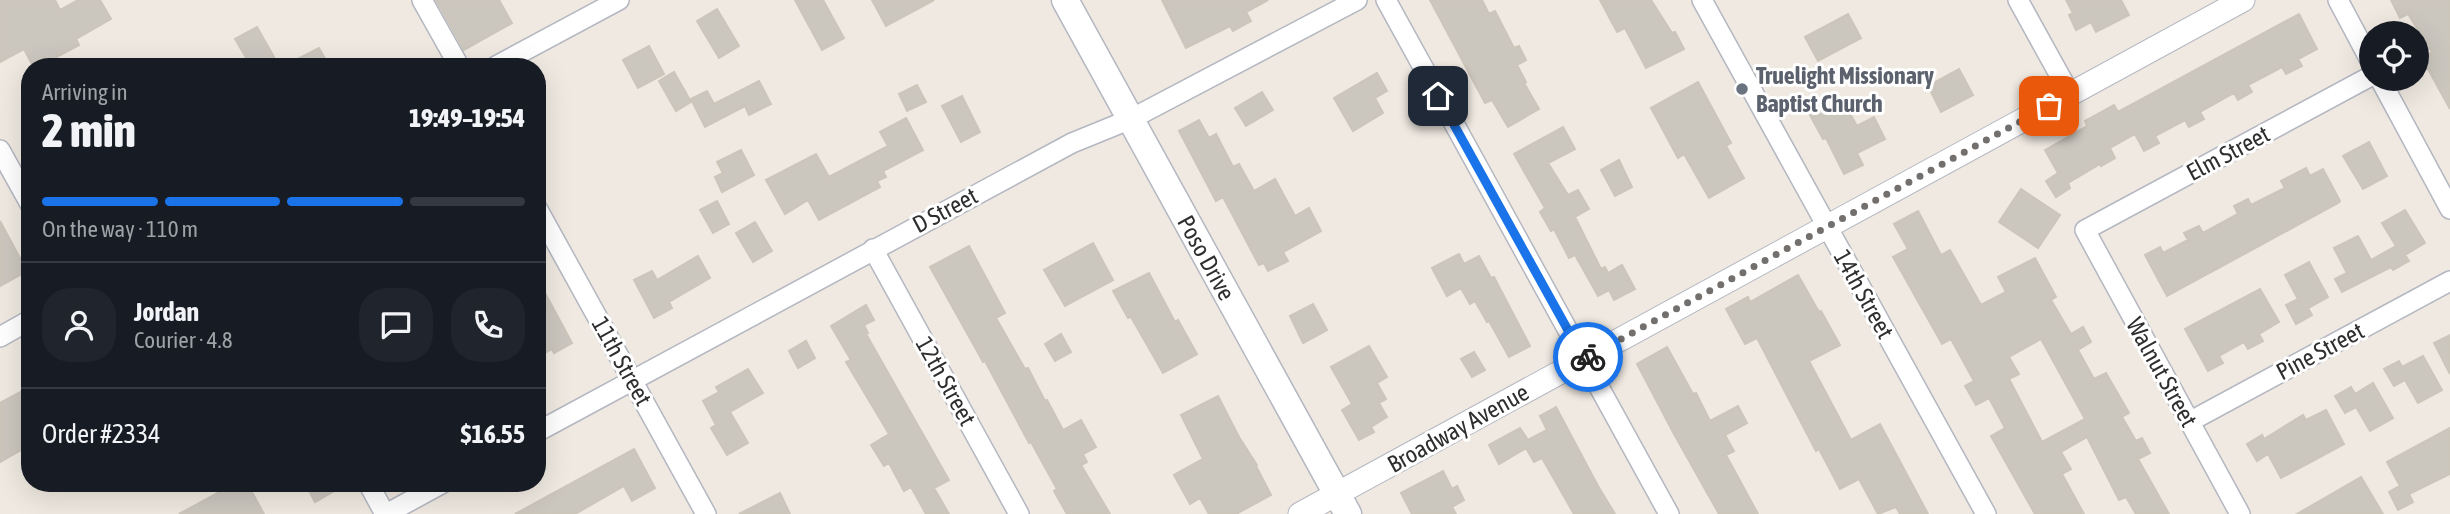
<!DOCTYPE html>
<meta charset="utf-8">
<style>
:root{--surface:#171b24;--page:#20242c;--text:#f1f3f6;--muted:#9ea1a6;--line:#363941;--accent:#1a73e8}
body{margin:0;font-family:"Asap Condensed",sans-serif;background:var(--page);color:var(--text);height:100vh;display:flex;flex-direction:column;font-size:26px;white-space:nowrap}
*{box-sizing:border-box;margin:0}
p{font-size:23px;color:var(--muted)}
.icon{flex:none;width:38px;height:38px;fill:none;stroke:currentColor;stroke-width:2;stroke-linecap:round;stroke-linejoin:round}
.map{position:relative;flex:1;overflow:hidden}
.side{position:absolute;left:21px;top:58px;width:525px;height:434px;display:flex;flex-direction:column;background:var(--surface);border-radius:28px;box-shadow:0 7px 28px #0002}
.side>*{flex:none}
.tools{position:absolute;left:2359px;top:21px;display:grid;gap:14px}
.tools a{display:grid;place-items:center;width:70px;height:70px;border-radius:50%;background:var(--surface);box-shadow:0 7px 28px #0002;font-size:35px}
.pin{position:absolute;display:grid;place-items:center;width:60px;height:60px;color:#fff;margin:-30px;border-radius:14px;box-shadow:0 4px 10px #0006}
.courier{position:absolute;display:grid;place-items:center;width:70px;height:70px;margin:-35px;border:5px solid #1a73e8;border-radius:50%;background:#fff;color:#222;box-shadow:0 2px 9px #0007}
.head em{font-style:normal;font-weight:800}
.head div{display:flex;flex-direction:column-reverse}
.head{display:flex;align-items:center;justify-content:space-between;height:119px;padding:0 21px}
h1{font-size:46px;font-weight:800;line-height:52px}
.bar{display:grid;grid-template-columns:repeat(4,1fr);gap:10px 7px;align-content:center;height:84px;padding:0 21px}
.bar i{height:9px;border-radius:5px;background:var(--line)}
.bar .current{background:var(--accent)}
.bar p{grid-column:span 4}
.line{display:flex;align-items:center;gap:18px;padding:0 21px;border-top:2px solid var(--line)}
.line div{flex:1}
.round{display:grid;place-items:center;flex:none;width:74px;height:74px;border-radius:28px;background:var(--page)}
.map>svg:first-child{display:block}
.building{fill:#cbc7bf;stroke:#cbc5ba;stroke-width:2;fill-rule:evenodd}
.lines{fill:none;stroke-linecap:round;stroke-linejoin:round}
.minor-casing{stroke:#b4b7c1;stroke-width:22}
.tertiary-casing{stroke:#b4b7c1;stroke-width:25}
.secondary-casing{stroke:#b4b7c1;stroke-width:29}
.minor{stroke:#fff;stroke-width:19}
.tertiary{stroke:#fff;stroke-width:23}
.secondary{stroke:#fff;stroke-width:26}
.done{stroke:#726f6d;stroke-width:7;stroke-dasharray:0 12.6}
.route{stroke:#1a73e8;stroke-width:9}
.worship-dot{fill:#6b7280;stroke:#fff;stroke-width:2.5}
.labels{text-anchor:middle;dominant-baseline:central;stroke-width:6;stroke-linejoin:round;paint-order:stroke}
.worship-label{font-size:24px;font-weight:bold;fill:#5b616d;stroke:#fff;text-anchor:start}
.street-label{font-size:24px;fill:#2e2e2e;stroke:#fff}
</style>
<div class="map">
<svg width="2450" height="514" viewBox="0 0 2450 514">
<rect width="100%" height="100%" fill="#efe9e1"/>
<path class="building" d="M0,0H55L60,10L78,0H100L111,19L76,39L79,45L40,66H33L24,49L0,62Z
M436,0H499L512,23L464,50Z
M795,0H823L844,38L822,50Z
M872,0H934L886,26Z
M1162,0H1268L1246,12L1251,21L1233,31L1230,26L1186,48Z
M1430,0H1482L1489,14L1495,11L1514,48L1519,46L1526,60L1517,65L1526,82L1524,83L1539,109L1508,127L1492,100L1485,103Z
M1600,0H1651L1672,33L1675,32L1684,49L1646,68L1625,28L1617,32Z
M2066,0H2121L2129,15L2096,32L2091,22L2076,30L2069,15L2073,13Z
M2391,0H2450V109L2422,58L2432,52L2408,14L2400,18Z
M717,9L739,46L719,58L697,21Z
M1848,14L1861,38L1818,61L1805,37Z
M2299,14L2317,49L2298,59L2302,66L2286,74L2282,67L2248,85L2252,92L2238,100L2234,93L2200,112L2204,119L2189,127L2185,120L2155,136L2159,143L2144,151L2135,134L2110,148L2115,158L2101,166L2100,164L2068,183L2070,188L2056,197L2046,181L2058,173L2045,150L2087,126L2085,121L2114,105L2118,112Z
M257,27L274,57L257,66H251L235,39Z
M649,46L664,74L638,88L623,60Z
M319,48L329,66H284Z
M1959,69L1973,95L1941,112L1928,86Z
M674,72L691,102L676,111L659,81Z
M1377,73L1387,91L1375,98L1383,113L1353,131L1334,98Z
M759,81L771,104L749,115L745,106L705,127L691,99L707,91L714,104Z
M1698,82L1731,143L1726,146L1744,178L1709,198L1684,154L1678,158L1651,108Z
M917,85L926,102L907,111L899,94Z
M1262,92L1273,110L1246,126L1235,108Z
M962,96L980,132L961,142L942,106Z
M1823,99L1828,109L1843,101L1857,126L1874,117L1885,139L1857,153L1863,165L1844,174L1826,138L1823,139L1806,108Z
M906,118L923,150L883,171L886,177L877,181L880,187L819,220L808,200L785,214L766,180L816,154L829,177L888,146L880,132Z
M1199,120L1209,138L1216,134L1233,167L1239,164L1254,191L1275,179L1295,216L1309,208L1321,231L1283,252L1288,261L1268,271L1264,263L1259,265L1223,197L1216,201L1179,131Z
M1563,127L1575,149L1548,163L1568,195L1578,190L1589,209L1575,217L1601,269L1605,267L1608,273L1622,265L1635,289L1614,300L1609,290L1598,296L1575,255L1569,258L1554,229L1551,231L1540,212L1545,208L1514,154Z
M2369,142L2387,176L2363,189L2343,156Z
M741,150L754,175L722,192L715,177L723,173L717,162Z
M1619,160L1632,187L1615,196L1601,170Z
M2306,168L2310,176L2323,169L2340,201L2338,203L2167,296L2145,255L2160,247L2163,253L2188,240L2184,233L2199,226L2203,233L2238,214L2234,206L2248,199L2251,205L2285,188L2281,181Z
M2021,189L2060,215L2038,248L1999,222Z
M717,201L729,224L713,233L700,210Z
M2405,210L2425,243L2405,255L2409,261L2393,270L2391,267L2342,292L2335,279L2347,273L2334,248L2358,236L2371,260L2396,246L2382,223Z
M1918,211L1941,255L1950,250L1981,305L2006,292L1998,277L2035,258L2056,297L2051,300L2071,334L2083,327L2091,342L2078,350L2094,379L2106,373L2129,413L2122,417L2136,441L2142,438L2150,453L2138,459L2169,514H2136L2126,497L2119,500L2087,437L2061,452L2071,469L2062,474L2084,514H2035L1991,436L2005,428L1989,398L1976,405L1965,386L1974,381L1951,339L1942,344L1893,257L1908,249L1894,224ZM2041,339L2085,419L2042,442L2009,379L2019,374L2009,357Z
M0,221L27,271L0,286Z
M755,222L772,251L753,262L736,233Z
M1093,243L1113,280L1065,306L1044,270Z
M969,246L1005,313L996,318L1025,369L1028,368L1045,401L1047,400L1063,430L1081,420L1096,447L1083,454L1087,462L1081,465L1110,514H1067L1054,491L1057,489L1031,442L1029,443L985,361L983,362L972,342L930,267Z
M1459,254L1464,264L1479,256L1491,278L1494,277L1530,346L1509,357L1489,321L1487,322L1475,301L1470,304L1461,288L1447,296L1432,268Z
M698,256L710,278L669,302L672,308L654,318L634,280L652,271L657,280Z
M2309,262L2328,297L2308,308L2312,315L2296,324L2286,305L2298,299L2285,275Z
M1149,273L1175,322L1178,320L1197,354L1163,373L1131,317L1128,318L1113,291Z
M1798,275L1819,312L1821,311L1840,345L1809,361L1851,440L1880,424L1928,514H1900L1896,507L1878,514L1859,479L1840,489L1819,449L1816,451L1757,338L1745,344L1726,309L1748,297L1750,302Z
M537,278L572,343L554,353L552,349L537,357V336L542,333L537,323Z
M2260,289L2279,322L2259,334L2263,341L2248,349L2244,342L2219,356L2223,363L2208,371L2185,329Z
M1313,304L1327,330L1303,343L1290,316Z
M866,305L874,320L864,325L868,333L866,334L949,480L934,488L949,514H926L911,487L904,491L889,463L884,466L871,445L889,434L846,362L851,360L831,326Z
M1061,334L1071,352L1055,361L1045,344Z
M2450,335V374L2434,343Z
M806,341L815,358L798,368L789,351Z
M1369,346L1387,377L1377,383L1386,399L1379,403L1387,417L1371,427L1374,432L1359,440L1342,410L1352,404L1331,367Z
M1667,347L1693,394L1696,393L1710,421L1738,406L1747,423L1725,435L1734,451L1726,455L1758,514H1719L1674,434L1637,364Z
M1474,352L1485,370L1472,377L1461,359Z
M2423,356L2442,390L2418,403L2405,380L2394,386L2384,369L2399,361L2402,367Z
M748,369L763,393L730,412L748,443L727,455L711,428L716,425L703,401L719,392L716,387Z
M2373,383L2393,418L2370,431L2356,407L2345,413L2335,396L2351,387L2355,394Z
M30,387V445L0,462V403Z
M1218,396L1239,437L1257,465L1256,466L1271,495L1236,514H1209L1200,498L1190,504L1174,475L1203,459L1181,415Z
M1556,407L1598,486L1615,514H1574L1542,458L1534,462L1526,448L1499,464L1489,445L1520,428L1528,440L1547,430L1540,416Z
M2326,410L2344,444L2281,478L2268,454L2257,461L2247,444L2262,435L2264,439L2303,415L2306,420Z
M2450,428V474L2409,494L2413,502L2398,510L2389,492L2400,486L2387,462Z
M634,449L655,488L632,501L624,486L575,514H515Z
M1443,471L1452,489L1457,486L1464,500L1452,507L1456,514H1412L1401,493Z
M2361,477L2383,514H2297Z
M236,483H247L264,514H179Z
M305,483H348L315,502Z
M780,493L790,514H739Z"/>
<g class="lines">
<g class="minor-casing">
<path id="minor" d="M422,0L459,66
M1386,0L1669,514
M1702,0L1986,514
M2018,0L2070,94
M2338,0L2371,62
M496,66L619,0
M2380,79L2450,209
M0,150L30,204
M537,208L706,514
M873,249L1019,514
M0,337L30,320
M2189,422L2450,281
M537,432L1072,143L1131,119L1357,0
M368,483L385,514
M386,514L443,483
M2240,514L2085,230L2371,76"/>
</g>
<g class="tertiary-casing">
<path id="tertiary" d="M1300,514L2243,0"/>
</g>
<g class="secondary-casing">
<g id="secondary">
<path id="s1" d="M1065,0L1348,514"/>
</g>
</g>
<use href="#minor" class="minor"/>
<use href="#tertiary" class="tertiary"/>
<use href="#secondary" class="secondary"/>
</g>
<g class="lines">
<path class="done" d="M1588,357L2049,106"/>
<path class="route" d="M1438,96L1584,359L1588,357"/>
</g>
<circle class="worship-dot" cx="1742" cy="89" r="7"/>
<g class="labels">
<g class="worship-label">
<text x="1756" y="75">Truelight Missionary<tspan x="1756" dy="28">Baptist Church</tspan></text>
</g>
<g class="street-label">
<text transform="translate(2228 153) rotate(-28)">Elm Street</text>
<text transform="translate(945 210) rotate(-28)">D Street</text>
<text stroke="none"><textPath href="#s1" startOffset="294">Poso Drive</textPath></text>
<text transform="translate(1864 294) rotate(61)">14th Street</text>
<text transform="translate(2320 351) rotate(-28)">Pine Street</text>
<text transform="translate(622 361) rotate(61)">11th Street</text>
<text transform="translate(2162 372) rotate(61)">Walnut Street</text>
<text transform="translate(946 381) rotate(61)">12th Street</text>
<text transform="translate(1458 428) rotate(-29)">Broadway Avenue</text>
</g>
</g>
</svg>
<div class="tools">
<a><svg class="icon" aria-label="locate" viewBox="0 0 24 24"><circle cx="12" cy="12" r="6"/><path d="M12 2v4M12 18v4M2 12h4M18 12h4"/></svg></a>
</div>
<div class="pin" style="left:2049px;top:106px;background:#ea580c"><svg class="icon" aria-label="bag" viewBox="0 0 24 24"><path d="M5 8h14l-1 12H6zM9 8a3 3 0 0 1 6 0"/></svg></div>
<div class="pin" style="left:1438px;top:96px;background:#1f2937"><svg class="icon" aria-label="home" viewBox="0 0 24 24"><path d="M3 11l9-7 9 7M6 9v11h12V9"/></svg></div>
<div class="courier" style="left:1588px;top:357px"><svg class="icon" aria-label="bike" viewBox="0 0 24 24"><circle cx="6" cy="16" r="4"/><circle cx="18" cy="16" r="4"/><path d="M6 16l4-8h5l3 8M10 8l3 8H6M13 5h3"/></svg></div>
<section class="side">
<div class="head"><div><h1>2 min</h1><p>Arriving in</p></div><em>19:49–19:54</em></div>
<div class="bar"><i class="current"></i><i class="current"></i><i class="current"></i><i></i><p>On the way · 110 m</p></div>
<div class="line" style="height:126px"><a class="round"><svg class="icon" aria-label="person" viewBox="0 0 24 24"><circle cx="12" cy="8" r="4"/><path d="M4 21q1-7 8-7t8 7"/></svg></a><div><b>Jordan</b><p>Courier · 4.8</p></div><a class="round"><svg class="icon" aria-label="chat" viewBox="0 0 24 24"><path d="M4 5h16v11H9l-5 4z"/></svg></a><a class="round"><svg class="icon" aria-label="phone" viewBox="0 0 24 24"><path d="M5 4h4l2 5-3 2q2 4 5 5l2-3 5 2v4C11 20 4 13 5 4z"/></svg></a></div>
<div class="line" style="height:91px"><div>Order #2334</div><b>$16.55</b></div>
</section>
</div>
